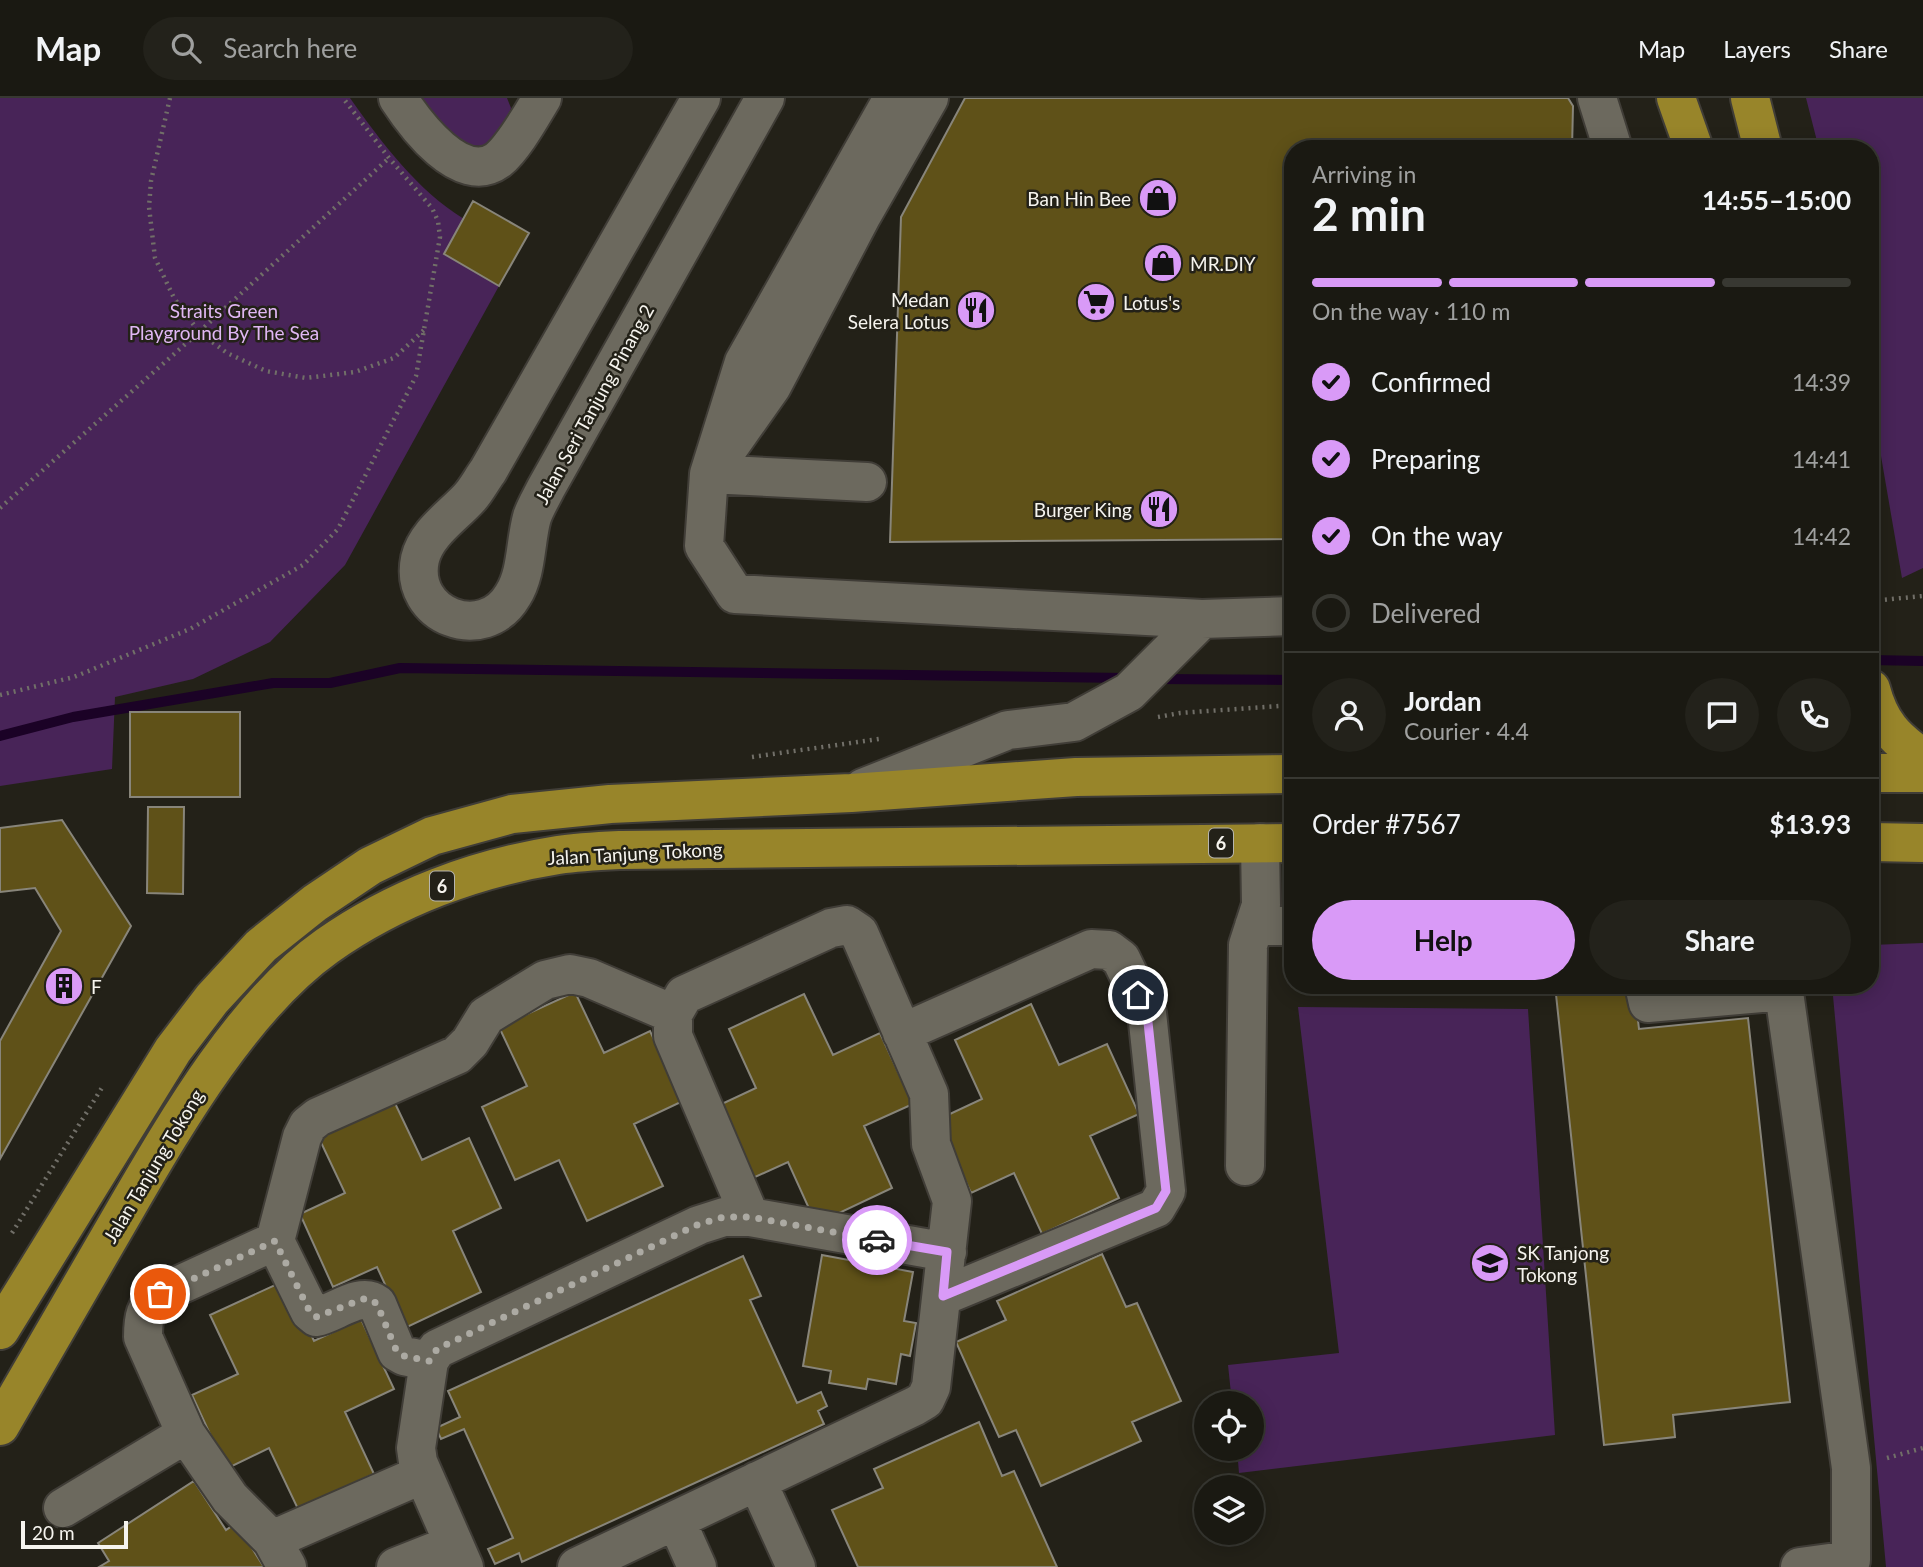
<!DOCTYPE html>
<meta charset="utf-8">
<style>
:root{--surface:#1a1912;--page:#23221b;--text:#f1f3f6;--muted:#9fa09f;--line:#383832;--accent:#d99af7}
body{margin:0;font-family:Lato,sans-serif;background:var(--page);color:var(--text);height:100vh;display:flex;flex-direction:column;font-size:26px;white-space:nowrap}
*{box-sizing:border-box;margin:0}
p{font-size:23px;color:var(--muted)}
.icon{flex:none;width:38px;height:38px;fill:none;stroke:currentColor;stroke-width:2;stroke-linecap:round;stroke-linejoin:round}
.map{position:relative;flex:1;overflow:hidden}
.panel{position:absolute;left:1284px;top:42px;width:595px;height:854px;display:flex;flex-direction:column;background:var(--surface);border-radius:28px;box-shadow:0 4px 18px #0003,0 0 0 2px var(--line)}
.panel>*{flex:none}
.controls{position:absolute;left:1194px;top:1293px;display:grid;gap:14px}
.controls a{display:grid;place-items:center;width:70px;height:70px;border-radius:50%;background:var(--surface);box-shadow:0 4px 18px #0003,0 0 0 2px var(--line);font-size:35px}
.scale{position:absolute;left:21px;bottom:18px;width:107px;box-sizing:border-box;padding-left:7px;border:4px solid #f6f4ee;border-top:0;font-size:19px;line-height:24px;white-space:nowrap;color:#f6f4ee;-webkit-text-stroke:5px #232118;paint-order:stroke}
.pin{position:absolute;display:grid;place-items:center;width:60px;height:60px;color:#fff;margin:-30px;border:4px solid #fff;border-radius:50%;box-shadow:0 2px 7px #0007}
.courier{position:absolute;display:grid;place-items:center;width:70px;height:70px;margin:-35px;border:5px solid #d99af7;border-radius:50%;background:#fff;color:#222;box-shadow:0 2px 9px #0007}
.head em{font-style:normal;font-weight:700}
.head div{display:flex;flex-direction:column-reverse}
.head{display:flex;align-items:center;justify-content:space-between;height:119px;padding:0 28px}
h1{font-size:46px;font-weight:700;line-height:52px}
.bar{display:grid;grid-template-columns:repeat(4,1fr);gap:10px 7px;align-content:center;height:84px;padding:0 28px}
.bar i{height:9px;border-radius:5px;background:var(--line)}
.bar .active{background:var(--accent)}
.bar p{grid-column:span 4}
.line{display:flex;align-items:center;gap:18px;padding:0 28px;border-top:2px solid var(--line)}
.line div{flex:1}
.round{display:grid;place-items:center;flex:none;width:74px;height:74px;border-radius:37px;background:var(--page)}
ol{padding:0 28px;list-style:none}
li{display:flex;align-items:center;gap:21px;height:77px}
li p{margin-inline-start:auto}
li .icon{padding:7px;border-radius:50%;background:var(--accent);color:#111;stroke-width:4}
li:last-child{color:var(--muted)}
li i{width:38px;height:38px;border:4px solid var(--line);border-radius:50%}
.primary-button{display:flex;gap:14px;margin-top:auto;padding:14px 28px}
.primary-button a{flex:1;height:80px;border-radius:42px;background:var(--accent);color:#111;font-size:28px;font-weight:700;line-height:80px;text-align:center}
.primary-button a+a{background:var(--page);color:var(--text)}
header{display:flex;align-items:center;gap:42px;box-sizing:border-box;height:98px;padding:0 35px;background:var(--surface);border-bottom:2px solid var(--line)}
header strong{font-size:33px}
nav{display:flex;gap:38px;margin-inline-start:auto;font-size:24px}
.search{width:490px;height:63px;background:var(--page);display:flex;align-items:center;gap:18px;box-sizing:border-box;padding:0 24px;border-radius:38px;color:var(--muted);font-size:26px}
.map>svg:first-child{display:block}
.green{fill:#482458}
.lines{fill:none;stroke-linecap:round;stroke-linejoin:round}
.stream{stroke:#1b0226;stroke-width:10}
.building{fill:#5f5118;stroke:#88857a;stroke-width:2}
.minor-casing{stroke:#403d37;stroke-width:42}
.major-casing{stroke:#403d37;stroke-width:42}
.path{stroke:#716f68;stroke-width:4.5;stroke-dasharray:2 5;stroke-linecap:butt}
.minor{stroke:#6c695e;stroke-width:38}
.major{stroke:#98852a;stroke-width:38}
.done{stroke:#acaaa3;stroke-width:7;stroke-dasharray:0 12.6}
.route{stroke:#d99af7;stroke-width:9}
.labels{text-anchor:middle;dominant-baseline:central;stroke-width:5;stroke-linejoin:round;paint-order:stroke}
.shield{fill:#232118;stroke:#b7b5ae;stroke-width:2}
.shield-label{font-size:18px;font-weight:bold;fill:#f6f4ee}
.poi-label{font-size:19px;fill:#f6f4ee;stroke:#232118;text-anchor:start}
.park-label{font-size:19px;fill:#e0b7f4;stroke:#232118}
.street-label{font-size:19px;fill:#f6f4ee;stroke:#232118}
</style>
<header>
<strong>Map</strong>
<div class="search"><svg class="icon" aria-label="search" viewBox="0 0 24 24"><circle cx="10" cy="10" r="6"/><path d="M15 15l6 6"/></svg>Search here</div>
<nav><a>Map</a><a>Layers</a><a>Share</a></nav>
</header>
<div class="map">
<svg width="1923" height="1469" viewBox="0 0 1923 1469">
<rect width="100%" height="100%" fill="#232118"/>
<path class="green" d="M0,0H350C382,45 417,92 464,121L444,156L499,188L345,467L270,544L193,581L115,599L112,671L0,688Z
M420,0H507L511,10C488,81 449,37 420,0Z
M1806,0H1923V470L1902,480L1871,300V51H1819Z
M1923,845V1469H1886L1832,887H1871V847Z
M1298,909L1528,911L1555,1337L1239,1375L1237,1351H1251V1306L1232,1305L1228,1267L1339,1255Z"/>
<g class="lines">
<path class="stream" d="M1871,562L1923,563
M1156,581L1293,582
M0,638L73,619L273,585H330L400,570L1126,580"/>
</g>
<path class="building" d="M965,0H1568L1573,8L1572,51H1293V441L890,444L901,119Z
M473,103L529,135L499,188L444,156Z
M130,614H240V699H130Z
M148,709H184L183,796L147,795Z
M62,722L131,828L0,1061V943L61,833L35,790L0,794V730Z
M1555,887H1634L1639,931L1748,920L1790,1304L1673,1317L1675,1339L1604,1347Z
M575,894L604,955L650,933L683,1003L634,1026L663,1088L587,1123L559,1062L515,1082L482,1009L527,988L499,929Z
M804,896L833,957L880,935L913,1006L864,1028L892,1090L816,1126L788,1064L744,1084L711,1011L756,990L729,931Z
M1031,906L1059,967L1107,946L1139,1016L1090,1038L1119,1100L1042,1136L1014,1075L971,1095L937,1022L982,1001L955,942Z
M393,1001L422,1062L469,1040L501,1110L453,1133L481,1194L405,1230L377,1169L333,1189L300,1116L345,1095L317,1036Z
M1102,1156L1126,1209L1137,1205L1181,1303L1132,1324L1141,1343L1041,1388L1016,1332L999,1339L956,1244L1006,1222L997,1203Z
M822,1157L913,1174L904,1223L916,1225L910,1258L901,1256L896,1286L868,1281L866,1291L829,1285L831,1273L803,1268Z
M743,1158L761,1198L750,1202L797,1305L821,1294L827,1308L818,1313L824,1326L522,1464L519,1455L495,1466L488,1451L513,1440L464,1331L441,1341L436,1330L460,1319L448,1293Z
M286,1182L314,1243L361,1221L394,1291L345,1314L374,1376L298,1411L269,1350L226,1371L192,1297L238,1276L210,1217Z
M979,1324L1002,1378L1014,1373L1057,1469H858L832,1412L883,1390L874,1371Z
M194,1383L226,1432L236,1425L264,1469H99L109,1463L98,1445Z"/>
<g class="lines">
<g class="minor-casing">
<path id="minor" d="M398,0C415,26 461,89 498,62C514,49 531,18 542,0
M701,0L488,373C482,381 477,391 470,399C453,418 426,435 420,461C408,518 484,547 513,497C527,475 525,444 532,419C535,410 541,400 546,390L765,0
M893,0L744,264L709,376L704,448L735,496L1202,521L1293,518
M1597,0L1613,51
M729,349L772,288L862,117L929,0
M709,376L867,384
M863,690L1008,632L1074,624L1129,594L1202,521
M1254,828H1293
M1644,887L1648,905L1784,893
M1783,887L1851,1370V1462L1800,1469
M902,935L1091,851L1109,852L1121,861L1147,915L1166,1093L1156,1110L943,1198
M1245,1068L1248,847L1261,807L1260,745
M429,1263L404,1258L397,1254L377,1206C360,1193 334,1216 316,1219L310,1214L275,1143L302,1039L308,1027L318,1019L457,957L470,944L486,918L545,882L570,876L589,880L673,916
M186,1336L143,1239C143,1220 145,1208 160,1196L275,1143
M757,1383L796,1469
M63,1410L186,1336L230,1400L272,1442L287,1469
M676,1422L697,1469
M272,1442L423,1376
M396,1469L454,1446
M464,1469L418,1364L416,1350L429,1263L437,1251L699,1127L724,1119H750L947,1154
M577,1469L915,1308L925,1302L931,1289L952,1103L931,1046L929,996L859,835L847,827L831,830L684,897L673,916V938L750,1119"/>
</g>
<g class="major-casing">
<path id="major" d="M1676,0L1694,51
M1750,0L1763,51
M1871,591C1880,625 1894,640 1923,660
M1871,675H1923
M1871,744L1923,745
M0,1232L173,952L212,901L261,848L315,805L370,768L432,738L512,716L610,706L851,695L1076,679L1293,676
M0,1328C43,1254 85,1180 128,1107C178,1021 245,906 327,848C395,800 476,770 558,757C578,754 600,753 621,752L1293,745"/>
</g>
<path class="path" d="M170,0L151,83L149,109L155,160L174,200L199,234L227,255L266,273L306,280L355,274L394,260L424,232
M0,410L199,234L389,60
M1871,503L1923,498
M0,597L74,579L190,531L303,467L338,431L416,278L440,139L438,123L432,110L389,60L343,0
M1158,619L1180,615L1293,607
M752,659L879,641
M12,1135L103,988
M1887,1360L1923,1350"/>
<use href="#minor" class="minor"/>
<use href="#major" class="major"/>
</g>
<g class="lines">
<path class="done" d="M160,1196L275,1143L310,1214L316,1219L363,1201H371L377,1206L397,1254L404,1258L429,1263L437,1251L699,1126L724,1119H750L877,1142"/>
<path class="route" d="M877,1142L947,1154L943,1198L1156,1110L1166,1093L1147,915L1138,897"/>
</g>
<defs>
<g id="shop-disc" transform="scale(2.0125)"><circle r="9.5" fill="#d99af7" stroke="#232118"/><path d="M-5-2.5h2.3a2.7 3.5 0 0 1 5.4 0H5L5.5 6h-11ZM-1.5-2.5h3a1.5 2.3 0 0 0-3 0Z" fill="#111"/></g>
<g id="supermarket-disc" transform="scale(2.0125)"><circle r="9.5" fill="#d99af7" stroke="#232118"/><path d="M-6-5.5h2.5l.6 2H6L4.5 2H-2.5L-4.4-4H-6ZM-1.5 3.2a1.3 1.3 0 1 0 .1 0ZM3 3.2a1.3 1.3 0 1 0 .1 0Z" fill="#111"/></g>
<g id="restaurant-disc" transform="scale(2.0125)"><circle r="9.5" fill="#d99af7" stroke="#232118"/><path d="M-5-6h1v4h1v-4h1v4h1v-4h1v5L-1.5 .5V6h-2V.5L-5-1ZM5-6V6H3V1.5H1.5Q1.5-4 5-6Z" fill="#111"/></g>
<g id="building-disc" transform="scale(2.0125)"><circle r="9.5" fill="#d99af7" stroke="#232118"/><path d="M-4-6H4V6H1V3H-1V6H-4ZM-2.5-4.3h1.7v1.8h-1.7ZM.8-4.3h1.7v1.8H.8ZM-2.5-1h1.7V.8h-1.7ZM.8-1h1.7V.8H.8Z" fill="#111"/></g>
<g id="school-disc" transform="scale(2.0125)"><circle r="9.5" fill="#d99af7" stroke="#232118"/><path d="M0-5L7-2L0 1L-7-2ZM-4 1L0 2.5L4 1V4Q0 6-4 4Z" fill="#111"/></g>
</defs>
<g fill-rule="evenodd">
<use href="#shop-disc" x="1158" y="100"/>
<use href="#shop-disc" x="1163" y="165"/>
<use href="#supermarket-disc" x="1096" y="204"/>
<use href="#restaurant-disc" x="976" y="212"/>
<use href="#restaurant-disc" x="1159" y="411"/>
<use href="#building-disc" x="64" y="888"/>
<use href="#school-disc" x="1490" y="1165"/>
</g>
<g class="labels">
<g class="shield">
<rect x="1209" y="730.5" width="24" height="29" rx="5"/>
<rect x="430" y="773.5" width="24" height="29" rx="5"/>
</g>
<g class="shield-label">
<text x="1221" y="745">6</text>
<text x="442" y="788">6</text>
</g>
<g class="poi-label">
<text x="1131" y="100" text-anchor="end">Ban Hin Bee</text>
<text x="1190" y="165">MR.DIY</text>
<text x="949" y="201" text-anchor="end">Medan<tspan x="949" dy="22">Selera Lotus</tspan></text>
<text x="1123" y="204">Lotus's</text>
<text x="1132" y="411" text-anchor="end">Burger King</text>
<text x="91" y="888">F</text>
<text x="1517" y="1154">SK Tanjong<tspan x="1517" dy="22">Tokong</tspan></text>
</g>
<g class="park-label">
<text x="224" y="212">Straits Green<tspan x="224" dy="22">Playground By The Sea</tspan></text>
</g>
<g class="street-label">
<text transform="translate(594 306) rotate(-61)">Jalan Seri Tanjung Pinang 2</text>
<text transform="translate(635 755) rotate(-3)">Jalan Tanjung Tokong</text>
<text transform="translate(153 1068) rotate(-59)">Jalan Tanjung Tokong</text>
</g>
</g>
</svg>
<div class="controls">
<a><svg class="icon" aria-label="locate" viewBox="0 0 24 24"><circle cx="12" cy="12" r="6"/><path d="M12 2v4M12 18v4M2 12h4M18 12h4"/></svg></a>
<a><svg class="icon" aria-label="layers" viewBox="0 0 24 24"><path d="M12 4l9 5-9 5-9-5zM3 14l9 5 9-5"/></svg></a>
</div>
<div class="scale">20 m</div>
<div class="pin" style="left:160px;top:1196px;background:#ea580c"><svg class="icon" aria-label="bag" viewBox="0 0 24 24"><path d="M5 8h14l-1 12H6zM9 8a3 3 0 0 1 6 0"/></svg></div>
<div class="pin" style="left:1138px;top:897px;background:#1f2937"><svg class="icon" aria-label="home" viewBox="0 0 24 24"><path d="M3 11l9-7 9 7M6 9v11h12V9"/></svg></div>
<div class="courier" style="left:877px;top:1142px"><svg class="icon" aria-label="car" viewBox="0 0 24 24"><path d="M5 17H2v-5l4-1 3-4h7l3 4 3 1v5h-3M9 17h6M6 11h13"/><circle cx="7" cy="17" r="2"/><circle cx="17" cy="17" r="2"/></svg></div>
<section class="panel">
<div class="head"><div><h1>2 min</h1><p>Arriving in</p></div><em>14:55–15:00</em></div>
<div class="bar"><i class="active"></i><i class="active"></i><i class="active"></i><i></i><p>On the way · 110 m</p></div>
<ol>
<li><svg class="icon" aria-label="check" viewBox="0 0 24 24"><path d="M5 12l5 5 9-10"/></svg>Confirmed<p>14:39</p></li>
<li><svg class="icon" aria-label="check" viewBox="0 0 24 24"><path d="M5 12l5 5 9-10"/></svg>Preparing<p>14:41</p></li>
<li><svg class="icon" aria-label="check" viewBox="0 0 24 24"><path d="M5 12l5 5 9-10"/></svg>On the way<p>14:42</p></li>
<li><i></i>Delivered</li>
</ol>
<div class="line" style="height:126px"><a class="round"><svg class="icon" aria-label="person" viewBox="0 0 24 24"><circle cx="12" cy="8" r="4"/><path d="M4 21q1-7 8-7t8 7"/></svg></a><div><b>Jordan</b><p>Courier · 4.4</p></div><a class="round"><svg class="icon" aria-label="chat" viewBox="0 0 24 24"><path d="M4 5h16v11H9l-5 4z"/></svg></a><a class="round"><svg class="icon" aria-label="phone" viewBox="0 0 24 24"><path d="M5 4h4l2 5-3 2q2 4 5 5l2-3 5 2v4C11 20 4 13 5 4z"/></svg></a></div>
<div class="line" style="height:91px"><div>Order #7567</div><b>$13.93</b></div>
<div class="primary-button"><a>Help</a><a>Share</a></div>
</section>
</div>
